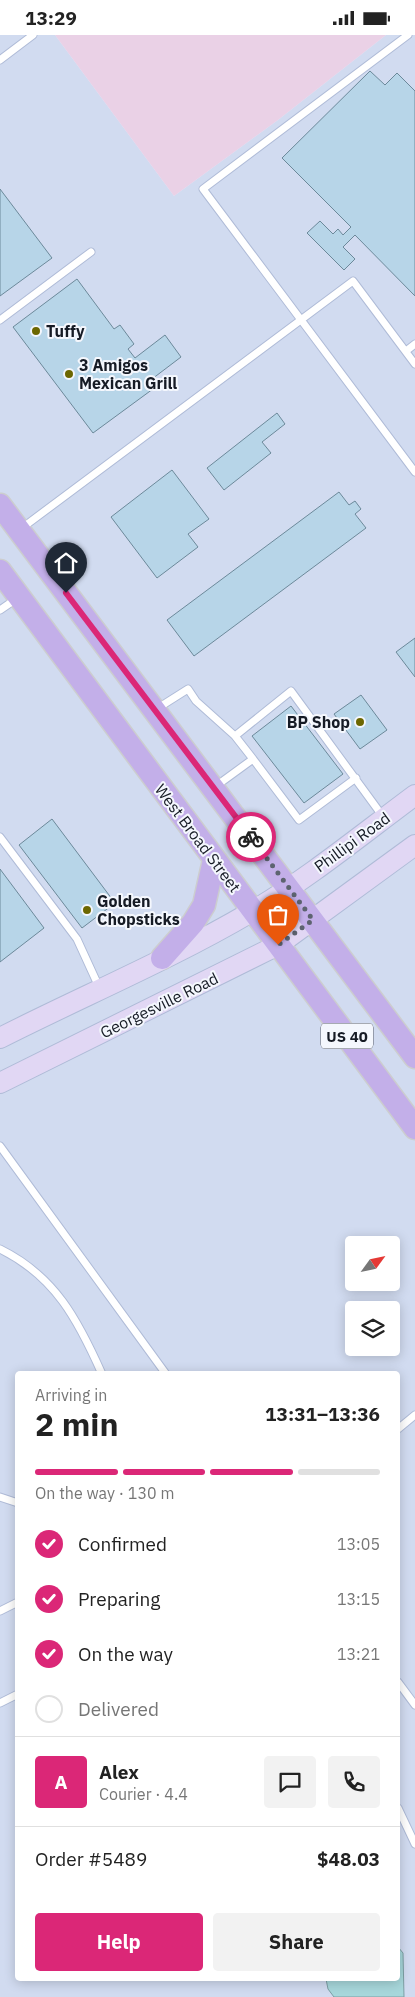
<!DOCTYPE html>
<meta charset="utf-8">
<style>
:root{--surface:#fff;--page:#f2f2f2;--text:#222;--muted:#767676;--line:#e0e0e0;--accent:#db2777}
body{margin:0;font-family:"IBM Plex Sans",sans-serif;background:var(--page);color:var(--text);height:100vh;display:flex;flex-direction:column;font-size:19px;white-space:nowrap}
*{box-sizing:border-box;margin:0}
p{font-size:16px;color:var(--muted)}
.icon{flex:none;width:28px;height:28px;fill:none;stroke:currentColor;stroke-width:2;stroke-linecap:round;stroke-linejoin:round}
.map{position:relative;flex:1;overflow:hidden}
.drawer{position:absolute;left:15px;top:1336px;width:385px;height:610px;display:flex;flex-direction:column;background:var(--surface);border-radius:5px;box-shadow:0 2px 12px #0003}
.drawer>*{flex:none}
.needle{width:32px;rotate:57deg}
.tools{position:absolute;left:345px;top:1201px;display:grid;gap:10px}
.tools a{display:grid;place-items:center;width:55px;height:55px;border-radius:5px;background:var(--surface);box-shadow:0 2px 12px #0003;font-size:25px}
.pin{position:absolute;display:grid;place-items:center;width:42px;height:42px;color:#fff;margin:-51px -21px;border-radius:50% 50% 50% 0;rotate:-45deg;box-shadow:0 0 5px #0007}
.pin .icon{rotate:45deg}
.courier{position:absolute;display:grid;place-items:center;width:50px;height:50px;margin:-25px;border:4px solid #db2777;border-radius:50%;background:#fff;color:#222;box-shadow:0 1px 6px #0007}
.head em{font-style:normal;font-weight:700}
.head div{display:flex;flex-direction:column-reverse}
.head{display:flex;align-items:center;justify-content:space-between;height:85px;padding:0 20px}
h1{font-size:32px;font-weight:700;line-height:38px}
.bar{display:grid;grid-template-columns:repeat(4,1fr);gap:8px 5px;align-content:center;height:60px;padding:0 20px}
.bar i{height:6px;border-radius:4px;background:var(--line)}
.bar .on{background:var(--accent)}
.bar p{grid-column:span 4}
.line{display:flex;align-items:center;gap:12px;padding:0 20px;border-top:1px solid var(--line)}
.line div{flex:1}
.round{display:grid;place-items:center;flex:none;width:52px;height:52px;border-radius:5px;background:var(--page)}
ol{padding:0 20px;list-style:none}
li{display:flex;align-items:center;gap:15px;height:55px}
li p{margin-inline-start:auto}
li .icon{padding:5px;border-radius:50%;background:var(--accent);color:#fff;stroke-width:4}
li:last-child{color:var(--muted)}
li i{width:28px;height:28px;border:2px solid var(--line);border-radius:50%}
.primary-button{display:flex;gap:10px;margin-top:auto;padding:10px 20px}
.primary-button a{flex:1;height:58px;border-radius:5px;background:var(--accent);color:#fff;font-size:20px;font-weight:700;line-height:58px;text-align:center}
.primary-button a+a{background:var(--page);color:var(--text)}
.status{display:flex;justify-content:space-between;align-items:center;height:35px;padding:0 25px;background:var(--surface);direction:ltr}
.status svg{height:14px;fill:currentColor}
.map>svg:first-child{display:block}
.built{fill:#d1dbf0;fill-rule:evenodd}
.green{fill:#ead1e6}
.water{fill:#a7d7db;stroke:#7c9fa4}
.building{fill:#b7d5e8;stroke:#6c899a}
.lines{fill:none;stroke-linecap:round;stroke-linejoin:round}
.lane-casing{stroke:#afbbd7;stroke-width:9}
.secondary-casing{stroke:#afbbd7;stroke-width:22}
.primary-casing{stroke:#cccdcf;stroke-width:25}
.lane{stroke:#fff;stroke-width:7}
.secondary{stroke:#e1d7f4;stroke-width:20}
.primary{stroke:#c3afe9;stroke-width:22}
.done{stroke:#5d6370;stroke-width:5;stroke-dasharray:0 9}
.route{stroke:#db2777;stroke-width:6}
.poi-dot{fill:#6c6700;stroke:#f4f7fd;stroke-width:2}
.labels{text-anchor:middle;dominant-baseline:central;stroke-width:4;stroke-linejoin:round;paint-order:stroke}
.shield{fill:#f4f7fd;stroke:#595d66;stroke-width:1}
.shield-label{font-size:15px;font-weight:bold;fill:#161b25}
.poi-label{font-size:16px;font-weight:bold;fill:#161b25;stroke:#f4f7fd;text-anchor:start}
.street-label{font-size:16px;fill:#161b25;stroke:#f4f7fd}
</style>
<div class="status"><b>13:29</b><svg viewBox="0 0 49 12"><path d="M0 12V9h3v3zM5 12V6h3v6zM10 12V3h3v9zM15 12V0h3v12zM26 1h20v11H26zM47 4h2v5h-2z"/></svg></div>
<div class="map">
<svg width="415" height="1962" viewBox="0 0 415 1962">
<rect width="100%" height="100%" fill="#e2eafb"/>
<path class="built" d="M0,0H55L174,161L278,85L386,0H415V1962H0ZM354,1210H391V1248H354ZM354,1275H391V1312H354ZM18,1339H398V1944H18Z"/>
<path class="green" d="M55,0H386L278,85L174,161Z"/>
<path class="water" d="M398,1912L403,1918L404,1962H334L328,1954L326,1944H398Z"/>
<path class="building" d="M370,36L385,50L397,38L415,56V261L355,200L343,212L355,224L344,235L307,198L320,186L333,199L338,194L343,200L351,192L282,123Z
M0,154L52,223L0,261Z
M77,244L114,294L120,290L134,309L128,314L135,323L165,300L181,322L152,344L157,351L93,398L13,292Z
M277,378L285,389L262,407L271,418L224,455L207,433Z
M172,435L209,484L188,499L198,512L157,543L111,482Z
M339,457L349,470L355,466L361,474L355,479L366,493L194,621L167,585Z
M415,603V642L396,617Z
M361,660L387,695L360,714L334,679Z
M291,671L343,739L304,768L252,701Z
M52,784L115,868L82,893L19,810Z
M0,834L44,893L0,927Z"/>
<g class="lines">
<g class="lane-casing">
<path id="lane" d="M408,0L203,154L415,437
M0,25L33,0
M0,285L91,217
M406,316L415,309
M22,493L353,246L415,329
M0,575L16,564
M158,673L188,654L196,666L235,701
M253,724L299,785L356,743
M216,751L253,724L235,701L291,656L384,783
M0,802L77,904L99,952
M0,1111L166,1339
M0,1214C55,1241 78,1285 102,1339
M398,1394L415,1380
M0,1462L18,1468
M0,1576L18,1567
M398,1647L415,1670
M0,1668L18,1659
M398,1773L415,1809"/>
</g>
<g class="secondary-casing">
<path id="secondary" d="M0,1003C83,961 171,924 251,877C309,843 361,800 415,760
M0,1048L278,910L415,810"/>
</g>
<g class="primary-casing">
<path id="primary" d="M0,470L415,1022
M0,536L415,1093
M162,923L193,888L204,870L214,825"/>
</g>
<use href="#lane" class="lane"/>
<use href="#secondary" class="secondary"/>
<use href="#primary" class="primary"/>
</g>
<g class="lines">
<path class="done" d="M251,802L313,885L278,910"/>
<path class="route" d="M66,558L251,802"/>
</g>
<g class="poi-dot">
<circle cx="36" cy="296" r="5"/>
<circle cx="69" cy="339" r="5"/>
<circle cx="360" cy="687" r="5"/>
<circle cx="87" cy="875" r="5"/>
</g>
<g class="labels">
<rect class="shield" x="321" y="988.5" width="52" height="25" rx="4"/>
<g class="shield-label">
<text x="347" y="1001">US 40</text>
</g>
<g class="poi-label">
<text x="46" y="296">Tuffy</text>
<text x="79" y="330">3 Amigos<tspan x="79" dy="18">Mexican Grill</tspan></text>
<text x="350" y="687" text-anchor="end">BP Shop</text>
<text x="97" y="866">Golden<tspan x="97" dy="18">Chopsticks</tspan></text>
</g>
<g class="street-label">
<text transform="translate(198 803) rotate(53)">West Broad Street</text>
<text transform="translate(352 807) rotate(-36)">Phillipi Road</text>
<text transform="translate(159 970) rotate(-26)">Georgesville Road</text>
</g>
</g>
</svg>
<div class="tools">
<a><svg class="needle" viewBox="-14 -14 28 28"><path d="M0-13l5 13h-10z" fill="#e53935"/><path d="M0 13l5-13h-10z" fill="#767676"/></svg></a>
<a><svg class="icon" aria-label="layers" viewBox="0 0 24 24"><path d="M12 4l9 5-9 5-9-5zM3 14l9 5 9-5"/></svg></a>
</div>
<div class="pin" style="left:278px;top:910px;background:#ea580c"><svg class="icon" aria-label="bag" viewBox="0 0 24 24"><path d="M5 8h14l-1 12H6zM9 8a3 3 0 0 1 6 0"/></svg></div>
<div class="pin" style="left:66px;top:558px;background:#1f2937"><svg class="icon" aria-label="home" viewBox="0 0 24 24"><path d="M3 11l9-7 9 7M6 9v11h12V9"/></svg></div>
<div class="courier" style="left:251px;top:802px"><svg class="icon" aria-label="bike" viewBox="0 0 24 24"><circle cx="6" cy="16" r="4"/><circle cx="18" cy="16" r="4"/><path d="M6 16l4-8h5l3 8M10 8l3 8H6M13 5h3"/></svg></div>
<section class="drawer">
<div class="head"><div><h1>2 min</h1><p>Arriving in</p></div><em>13:31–13:36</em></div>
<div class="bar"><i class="on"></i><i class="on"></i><i class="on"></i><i></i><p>On the way · 130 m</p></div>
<ol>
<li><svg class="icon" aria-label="check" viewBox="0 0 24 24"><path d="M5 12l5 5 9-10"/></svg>Confirmed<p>13:05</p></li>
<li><svg class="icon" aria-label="check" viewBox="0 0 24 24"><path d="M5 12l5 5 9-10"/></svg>Preparing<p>13:15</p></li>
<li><svg class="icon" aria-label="check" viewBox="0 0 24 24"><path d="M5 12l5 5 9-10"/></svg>On the way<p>13:21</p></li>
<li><i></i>Delivered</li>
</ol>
<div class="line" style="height:90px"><b class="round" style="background:var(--accent);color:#fff">A</b><div><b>Alex</b><p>Courier · 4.4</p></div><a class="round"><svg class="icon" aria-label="chat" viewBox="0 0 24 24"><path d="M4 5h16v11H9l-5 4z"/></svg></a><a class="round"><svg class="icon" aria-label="phone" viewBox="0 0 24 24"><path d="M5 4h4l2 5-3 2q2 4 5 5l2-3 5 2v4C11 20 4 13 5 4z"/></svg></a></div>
<div class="line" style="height:65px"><div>Order #5489</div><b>$48.03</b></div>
<div class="primary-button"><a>Help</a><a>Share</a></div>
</section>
</div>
